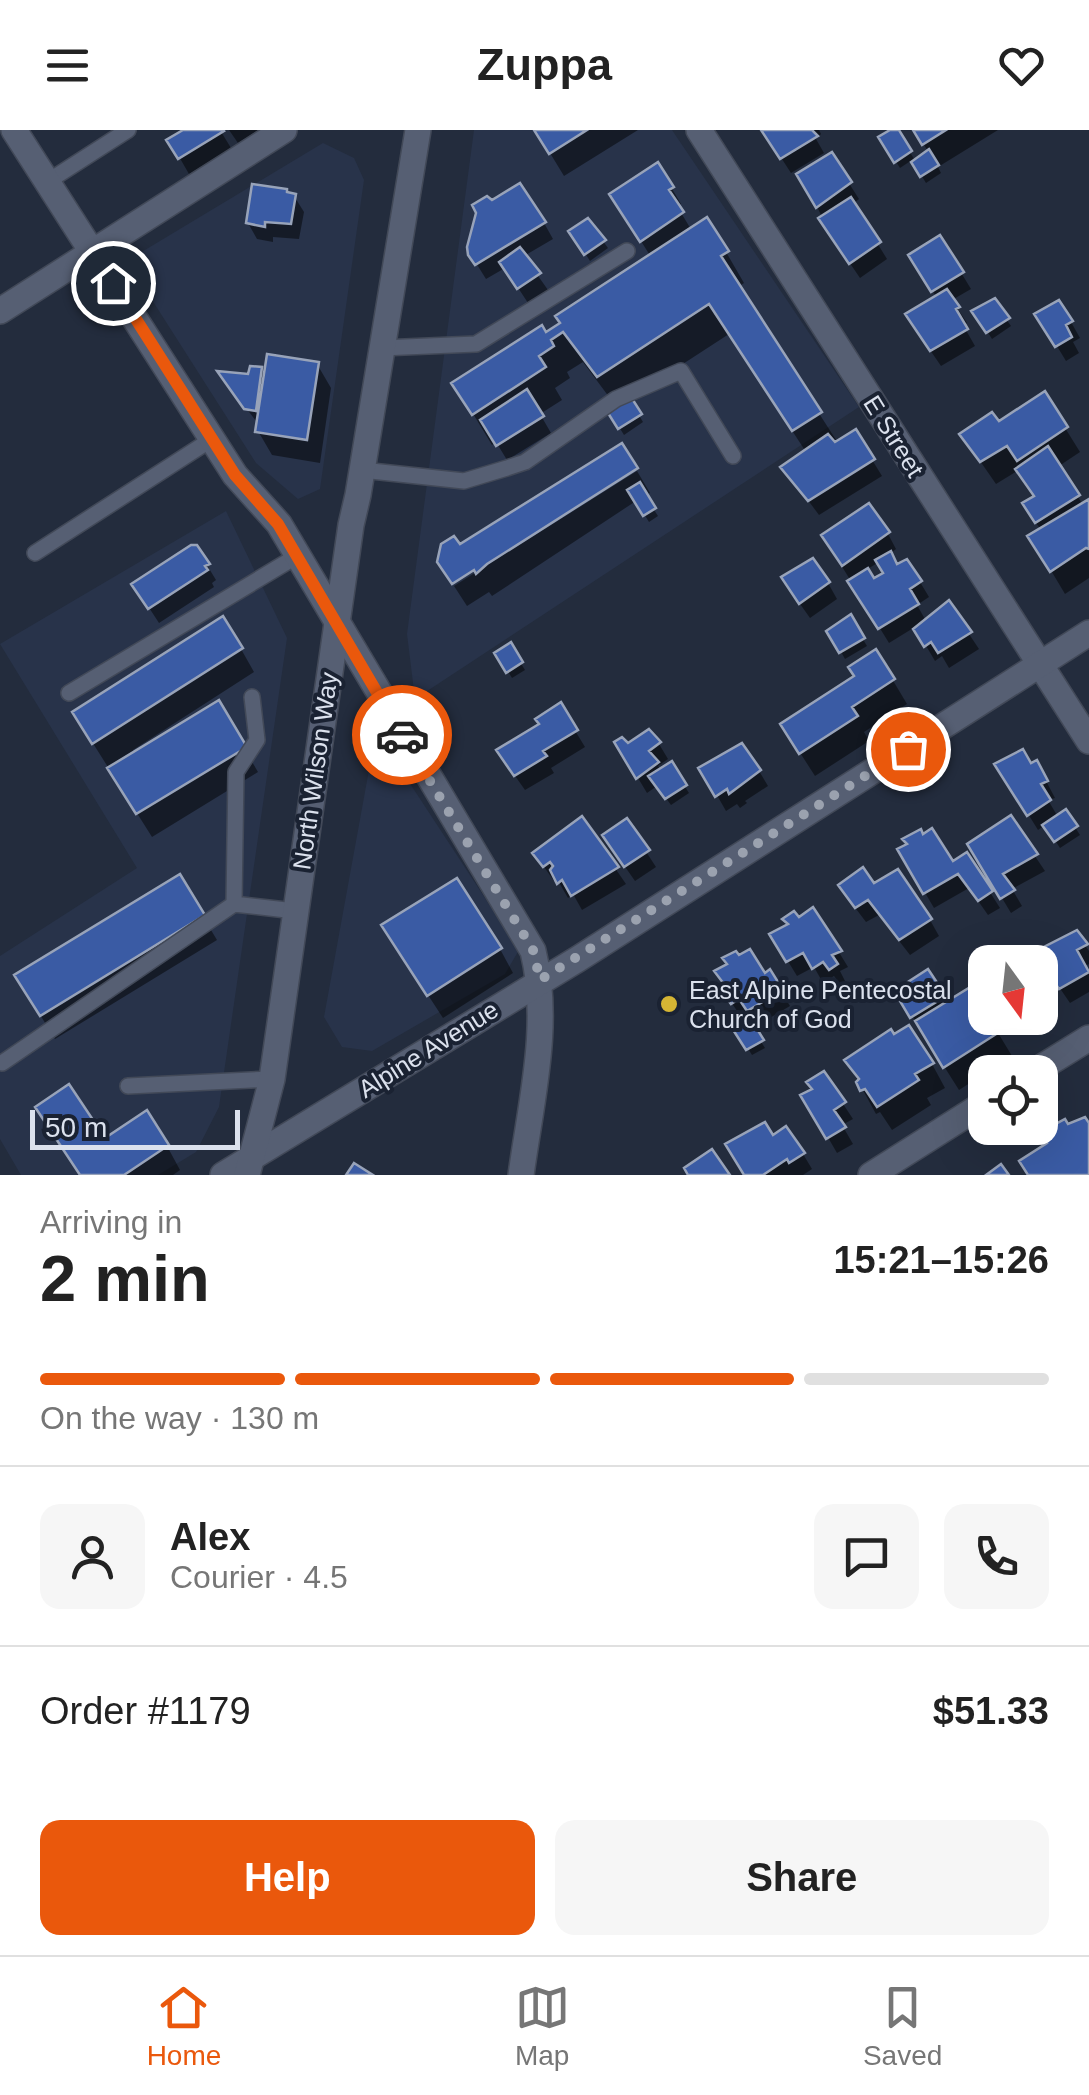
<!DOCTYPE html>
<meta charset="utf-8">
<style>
:root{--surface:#fff;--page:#f6f6f6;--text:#222;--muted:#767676;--line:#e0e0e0;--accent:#ea580c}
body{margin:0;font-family:Arial,sans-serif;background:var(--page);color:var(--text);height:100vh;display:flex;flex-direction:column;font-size:38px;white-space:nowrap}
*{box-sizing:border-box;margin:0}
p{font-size:32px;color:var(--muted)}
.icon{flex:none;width:55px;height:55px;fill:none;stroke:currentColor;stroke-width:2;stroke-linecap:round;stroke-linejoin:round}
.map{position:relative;height:1045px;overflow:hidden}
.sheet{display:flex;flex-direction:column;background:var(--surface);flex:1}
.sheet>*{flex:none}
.needle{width:65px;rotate:165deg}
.buttons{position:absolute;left:968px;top:815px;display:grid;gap:20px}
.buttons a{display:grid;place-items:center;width:90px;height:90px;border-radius:20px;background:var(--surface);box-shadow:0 10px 40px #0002;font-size:50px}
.scale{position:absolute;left:30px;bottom:25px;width:210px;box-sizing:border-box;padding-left:10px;border:5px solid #dbe1ed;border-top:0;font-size:28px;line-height:35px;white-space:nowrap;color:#dbe1ed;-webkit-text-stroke:8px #1a2232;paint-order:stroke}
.pin{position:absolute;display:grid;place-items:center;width:85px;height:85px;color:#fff;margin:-42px;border:5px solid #fff;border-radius:50%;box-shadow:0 2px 10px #0007}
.courier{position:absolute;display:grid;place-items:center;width:100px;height:100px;margin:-50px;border:8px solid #ea580c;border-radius:50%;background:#fff;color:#222;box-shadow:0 2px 12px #0007}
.headline em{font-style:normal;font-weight:600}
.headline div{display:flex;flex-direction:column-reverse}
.headline{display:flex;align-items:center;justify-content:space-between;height:170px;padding:0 40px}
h1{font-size:65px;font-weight:600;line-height:75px}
.bar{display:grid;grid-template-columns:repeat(4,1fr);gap:15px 10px;align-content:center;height:120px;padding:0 40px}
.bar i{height:12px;border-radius:8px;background:var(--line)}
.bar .selected{background:var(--accent)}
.bar p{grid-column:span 4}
.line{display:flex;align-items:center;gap:25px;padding:0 40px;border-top:2px solid var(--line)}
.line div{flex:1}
.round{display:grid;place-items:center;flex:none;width:105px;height:105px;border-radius:20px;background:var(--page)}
.cta{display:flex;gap:20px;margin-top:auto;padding:20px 40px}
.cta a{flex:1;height:115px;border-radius:20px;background:var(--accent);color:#fff;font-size:40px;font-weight:600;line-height:115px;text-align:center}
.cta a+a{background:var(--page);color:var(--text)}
header{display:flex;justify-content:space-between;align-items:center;height:130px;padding:0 40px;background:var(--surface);font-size:45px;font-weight:600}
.tabs{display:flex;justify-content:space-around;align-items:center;height:140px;border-top:2px solid var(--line);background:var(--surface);font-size:28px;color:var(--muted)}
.tabs a{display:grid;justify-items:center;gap:5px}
.tabs .selected{color:var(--accent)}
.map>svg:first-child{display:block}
.built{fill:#28334a}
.shadow{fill:#0007;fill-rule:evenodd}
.building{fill:#3a5ba4;stroke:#98a3b9;stroke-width:2.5}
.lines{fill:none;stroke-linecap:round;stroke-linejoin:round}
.service-casing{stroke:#424958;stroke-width:18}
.minor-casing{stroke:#424958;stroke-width:28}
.tertiary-casing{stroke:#424958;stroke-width:28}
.secondary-casing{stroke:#424958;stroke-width:28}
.service{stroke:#565f73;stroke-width:15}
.minor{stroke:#565f73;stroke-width:25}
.tertiary{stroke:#565f73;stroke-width:25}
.secondary{stroke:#565f73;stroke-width:25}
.done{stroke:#9ba2af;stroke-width:10;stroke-dasharray:0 18}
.route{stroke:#ea580c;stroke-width:12}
.poi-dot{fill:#d5b534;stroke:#1a2232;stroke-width:4}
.labels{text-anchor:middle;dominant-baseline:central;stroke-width:8;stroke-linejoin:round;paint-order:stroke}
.street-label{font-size:25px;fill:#dbe1ed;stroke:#1a2232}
.poi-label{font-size:25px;fill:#dbe1ed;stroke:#1a2232;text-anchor:start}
</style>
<header><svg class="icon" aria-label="menu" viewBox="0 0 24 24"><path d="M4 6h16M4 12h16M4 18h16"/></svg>Zuppa<svg class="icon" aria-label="heart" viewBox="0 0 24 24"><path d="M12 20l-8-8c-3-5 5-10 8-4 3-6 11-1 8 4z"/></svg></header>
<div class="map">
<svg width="1089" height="1045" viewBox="0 0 1089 1045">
<rect width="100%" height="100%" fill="#232c3d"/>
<path class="built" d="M474,0H672L859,277L415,569L407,504Z
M323,13L354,28L364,50L320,359L298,369L256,333L138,148L140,123Z
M226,381L287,508L219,977L196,1022L158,1045H21L0,1009V826L137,738L0,514Z
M386,617L519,820L505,844L372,921L342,917L324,887L373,618Z"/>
<path class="shadow" d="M187,0H220L231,18L189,44L170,11Z
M229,0H258L238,13Z
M536,0H638L564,46Z
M763,0H819L821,4L816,9L824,23L791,43Z
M896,0L916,32L929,23L915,0H998L938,37L941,43L926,53L912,30L900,38L881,8Z
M831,25L859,69L853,74L887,129L860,148L830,104L812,66Z
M658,35L681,74L677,76L692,101L726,122L744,153L738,157L838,313L855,302L882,346L819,385L784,338L806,322L729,204L629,269L643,292L624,305L611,284L618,279L583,232L567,242L570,248L555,258L562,270L540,284L551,303L507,330L496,312L492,315L455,254L545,206L651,127L622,81Z
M294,66L304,82L299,109L273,107V112L257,109L248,93Z
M588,91L608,118L590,131L571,101Z
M544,93L553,109L524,126L548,160L528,173L505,138L486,149L471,125Z
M940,108L971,159L952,170L967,193L963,195L975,216L941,236L917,201L937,168L911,126Z
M994,172L1011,196L992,209L975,182Z
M1038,185L1071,192L1080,208L1073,212L1079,223L1066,231Z
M317,234L331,258L320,333L272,325L258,301L259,295L230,257L261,240L266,249Z
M1044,264L1080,322L1059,336L1083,375L1089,371V448L1065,464L1031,407L1041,400L1034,390L1036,367L1019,340L996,354L962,305L998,294Z
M637,341L650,363L645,366L658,386L649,392L636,371L492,466L489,462L467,476L454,456Z
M888,404L896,419L890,424L897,437L920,452L929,467L917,475L926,491L949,474L979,519L949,538L942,526L935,531L915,497L889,513L833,422ZM879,432L886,444L873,452L866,440Z
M196,417L216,450L212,453L214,457L159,493L144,470Z
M828,453L837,469L810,488L793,464Z
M850,488L867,516L845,529L830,502Z
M510,516L525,540L512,548L497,524Z
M241,519L254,542L133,620L135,624L218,574L258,642L152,707L89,607Z
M876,522L907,574L864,602L869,611L815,646L797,618Z
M560,576L585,617L551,638L554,643L525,660L508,636Z
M617,613L628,616L659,614L668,629L658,636L661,641L671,635L689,663L671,675L657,656L647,663Z
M702,639L759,641L768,656L745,671L747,673L740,678L737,674L726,681Z
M1045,649L1055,668L1048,670L1058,687L1066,683L1080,705L1060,718L1045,695L1038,700L1007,650Z
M581,689L626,754L582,780L573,764L568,768L557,749L554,751L535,724Z
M1010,689L1045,741L1012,759L1022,776L1011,783L970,715Z
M626,691L656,737L635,751L614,721Z
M900,720L952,735L967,726L1000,778L988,785L969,758L934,778Z
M179,747L217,810L55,909L31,870Z
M874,756L930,790L939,806L910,825L879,785L866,792L850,771Z
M813,780L848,837L840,841L845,851L840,854L834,846L823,853L814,837L797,846L772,805Z
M1076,803L1089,821V834L1085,836L1089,842V862L1070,873L1046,838Z
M398,819H500L513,843L443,888Z
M928,842L948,874L985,881V888H989L1012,926L959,960L897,862Z
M770,843L790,876L758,895L750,883L745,886L765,918L752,925L734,896L744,891L722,859Z
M1040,848L1053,871L1049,874L1055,885L1035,898L1030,891L1015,902L1006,888H1040Z
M847,931L932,934L945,958L927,968L931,975L892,1000L880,982L876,984Z
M824,945L853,989L842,995L853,1014L837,1023L804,966L814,960Z
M772,1008L803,1024L812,1039L803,1045H746Z
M167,1016L180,1040L173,1045H81Z"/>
<path class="building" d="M183,0H223L224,1L178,29L166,10Z
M534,0H587L549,24Z
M761,0H812L818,6L780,29Z
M890,0H899L912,21L894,33L878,7Z
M913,0H946L922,15Z
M929,19L939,35L920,47L911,32Z
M832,22L852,52L816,78L796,44Z
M658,32L674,57L669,60L684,82L640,112L609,64Z
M520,53L546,92L475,135L468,125L467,117L476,83L472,75L487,66L492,70Z
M252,54L287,59V62L296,64L291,94L265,92V97L246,93Z
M851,67L881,112L849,134L818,88Z
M707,87L729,121L721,126L822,282L792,301L709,174L597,247L563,202L551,210L554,216L539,226L546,237L472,285L451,253L542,195L546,202L560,193L555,186Z
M588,88L606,110L584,125L568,101Z
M940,105L964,142L931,162L908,125Z
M520,117L541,143L517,159L499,132Z
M947,159L960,177L956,179L968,199L930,221L905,184Z
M995,168L1010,188L986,203L971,181Z
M1059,170L1073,191L1066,195L1072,207L1055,217L1034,184Z
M267,224L319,232L307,310L255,302Z
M250,236L262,237L256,281L244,279L217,241L248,244Z
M527,259L544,286L496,316L480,290Z
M1045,261L1068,297L1017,331L1007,316L980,332L959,304L992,282L999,291Z
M631,267L642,284L618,299L608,283Z
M856,299L875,329L808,371L780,337L828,304L835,312Z
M622,313L638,338L487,434L476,444L474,440L452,454L437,432L441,414L454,406L460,414Z
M1048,316L1080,365L1035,393L1022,373L1034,366L1015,339Z
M640,352L656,378L643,386L627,360Z
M1089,369V419L1086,418L1050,442L1027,406Z
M869,373L890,402L842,436L821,405Z
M191,415H197L210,434L205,436L208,440L148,479L131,454Z
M891,421L897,434L907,429L922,451L910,459L919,474L878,499L847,451L868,438L874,448L883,443L875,430Z
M813,428L830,452L799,474L781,447Z
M949,470L972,502L938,523L931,512L924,517L913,499Z
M851,484L865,508L839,523L826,501Z
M223,486L243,518L92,614L72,582Z
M511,512L523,532L506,543L494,523Z
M876,519L895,549L852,577L858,586L799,624L780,594L854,546L848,537Z
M219,570L247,617L136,684L107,638Z
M561,572L578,600L543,621L547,626L514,646L496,620L539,594L535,589Z
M649,599L661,612L649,621L659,632L636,649L614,612L622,607L628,613Z
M742,613L761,640L729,664L727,659L715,667L698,638Z
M1023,619L1031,633L1037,630L1048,651L1041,654L1051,670L1027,686L994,634Z
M672,631L687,655L665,669L648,646Z
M1066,679L1078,696L1054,712L1042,695Z
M1011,685L1038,724L1003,744L1015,760L1000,769L967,714Z
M582,686L619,737L571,766L562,750L557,754L550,740L553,736L550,732L543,737L532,723Z
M627,688L650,720L624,737L602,705Z
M932,698L953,731L967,722L993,761L978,771L958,744L923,764L897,719L907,714L902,709L921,699L923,704Z
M863,737L874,753L898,739L932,789L899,810L868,770L855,778L838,755Z
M180,744L205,785L40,886L14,845Z
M457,748L502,818L427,866L381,795Z
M813,777L842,821L832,825L838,834L829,840L823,832L812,839L803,823L786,832L769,804L788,794L782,789L794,781L799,787Z
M1077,800L1088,814L1077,820L1089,842L1059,859L1034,822Z
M1025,818L1034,832H1004Z
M750,819L765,843L770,839L783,860L747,881L739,869L731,874L719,858L724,854L714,841L727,834L722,828L736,821L739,825Z
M928,839L946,866L910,888L894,861Z
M972,856L985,876V888H992L1001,901L943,938L915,891Z
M749,886L764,910L746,920L730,895Z
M909,895L934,933L915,944L919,950L877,977L865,959L860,961L856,952L859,949L844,930L891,899L894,904Z
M824,941L846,972L834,980L846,997L826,1009L800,965L812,959L806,952Z
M69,954L105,1008L147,980L169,1015L124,1045H80L35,977Z
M1085,987L1089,993V1045H1028L1019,1031L1047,1013L1041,1002L1065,989L1068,994Z
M765,992L773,1005L786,996L805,1023L789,1033L787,1029L763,1045H744L725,1014Z
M712,1019L730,1045H688L684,1038Z
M354,1033L373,1045H346Z
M1001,1034L1009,1045H986Z"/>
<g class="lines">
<g class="service-casing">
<path id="service" d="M47,52L128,0
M381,218L476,214L627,121
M362,340L464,351L507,338L525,332L616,269L681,241L733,326
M35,423L212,309
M69,563L297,426
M252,567L257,610L236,642L234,774L295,781
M2,933L234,774
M128,956L272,949"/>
</g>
<g class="minor-casing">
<path id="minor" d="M14,0L235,345L279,394L533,821C551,894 531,971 521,1045
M699,0L1089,611
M0,181L284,0
M1034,942L1089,908
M871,1045L985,973"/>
</g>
<g class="tertiary-casing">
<path id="tertiary" d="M223,1045L578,829L1089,503"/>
</g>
<g class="secondary-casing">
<path id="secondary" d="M247,1045L272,949L351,395L358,365L418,0"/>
</g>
<use href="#service" class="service"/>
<use href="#minor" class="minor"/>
<use href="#tertiary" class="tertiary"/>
<use href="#secondary" class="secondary"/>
</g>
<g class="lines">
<path class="done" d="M402,605L533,820L540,850L908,619"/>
<path class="route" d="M113,153L235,345L278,394L402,605"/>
</g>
<circle class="poi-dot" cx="669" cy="874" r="10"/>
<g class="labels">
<g class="street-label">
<text transform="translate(894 306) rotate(58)">E Street</text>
<text transform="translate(315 641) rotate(-82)">North Wilson Way</text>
<text transform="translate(428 919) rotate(-32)">Alpine Avenue</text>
</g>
<g class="poi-label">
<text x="689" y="860">East Alpine Pentecostal<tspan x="689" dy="29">Church of God</tspan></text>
</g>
</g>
</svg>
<div class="buttons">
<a><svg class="needle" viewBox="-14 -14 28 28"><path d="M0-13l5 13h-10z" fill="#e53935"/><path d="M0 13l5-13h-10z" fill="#767676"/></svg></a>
<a><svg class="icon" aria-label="locate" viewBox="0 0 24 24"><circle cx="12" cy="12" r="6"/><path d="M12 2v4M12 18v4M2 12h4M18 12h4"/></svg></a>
</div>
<div class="scale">50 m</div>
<div class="pin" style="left:908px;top:619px;background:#ea580c"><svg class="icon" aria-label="bag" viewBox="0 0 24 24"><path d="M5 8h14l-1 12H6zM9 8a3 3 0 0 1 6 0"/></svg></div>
<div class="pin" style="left:113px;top:153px;background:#1f2937"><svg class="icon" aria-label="home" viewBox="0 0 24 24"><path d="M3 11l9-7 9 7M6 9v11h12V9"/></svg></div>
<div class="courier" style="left:402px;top:605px"><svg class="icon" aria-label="car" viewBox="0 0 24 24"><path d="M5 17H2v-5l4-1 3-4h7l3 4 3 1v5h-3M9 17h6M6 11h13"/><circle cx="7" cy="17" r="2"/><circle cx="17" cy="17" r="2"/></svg></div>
</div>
<section class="sheet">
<div class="headline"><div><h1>2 min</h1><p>Arriving in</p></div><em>15:21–15:26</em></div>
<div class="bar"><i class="selected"></i><i class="selected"></i><i class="selected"></i><i></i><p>On the way · 130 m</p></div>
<div class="line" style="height:180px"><a class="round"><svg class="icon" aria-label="person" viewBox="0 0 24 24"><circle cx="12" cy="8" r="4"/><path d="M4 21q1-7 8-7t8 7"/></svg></a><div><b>Alex</b><p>Courier · 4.5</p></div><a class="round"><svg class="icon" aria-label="chat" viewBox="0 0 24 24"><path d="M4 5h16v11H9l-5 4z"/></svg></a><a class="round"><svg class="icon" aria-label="phone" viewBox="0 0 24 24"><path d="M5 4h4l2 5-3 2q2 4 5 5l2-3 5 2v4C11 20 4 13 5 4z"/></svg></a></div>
<div class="line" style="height:130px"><div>Order #1179</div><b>$51.33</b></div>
<div class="cta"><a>Help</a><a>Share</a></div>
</section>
<nav class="tabs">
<a class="selected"><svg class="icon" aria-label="home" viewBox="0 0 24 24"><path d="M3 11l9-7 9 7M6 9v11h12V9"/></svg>Home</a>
<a><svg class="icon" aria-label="map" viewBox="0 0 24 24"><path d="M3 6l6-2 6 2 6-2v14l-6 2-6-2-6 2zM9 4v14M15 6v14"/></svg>Map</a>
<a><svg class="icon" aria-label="saved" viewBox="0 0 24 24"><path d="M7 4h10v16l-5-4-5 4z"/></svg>Saved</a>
</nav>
